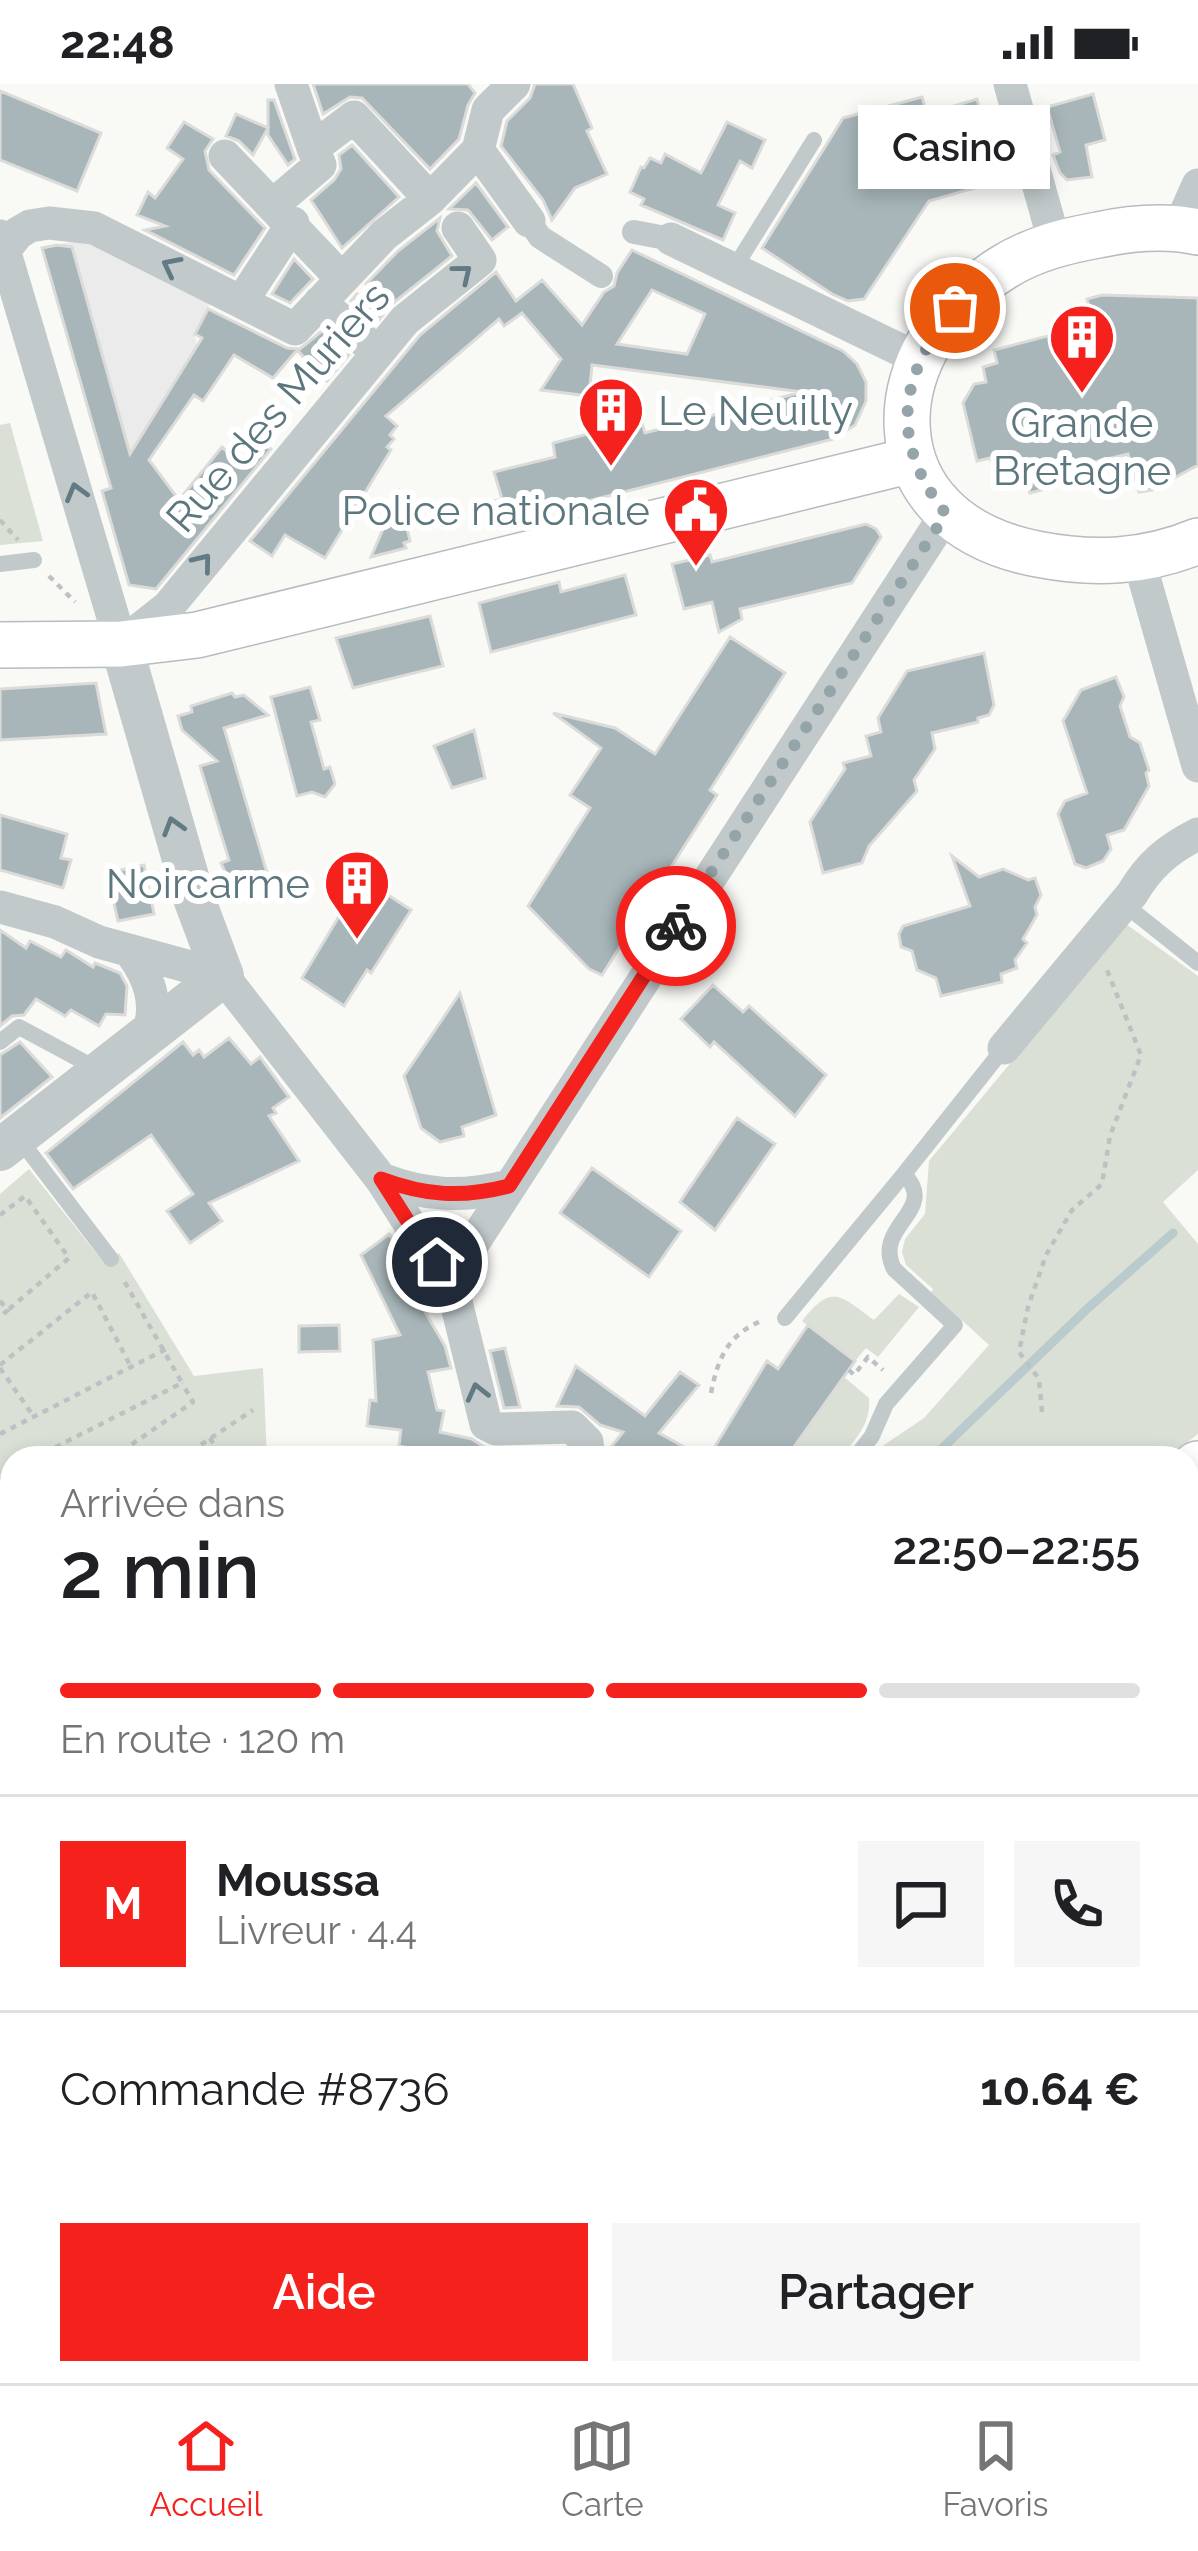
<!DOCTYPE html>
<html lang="fr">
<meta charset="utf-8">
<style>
:root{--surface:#fff;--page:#f6f6f6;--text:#202124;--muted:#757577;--line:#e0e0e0;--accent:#f4211c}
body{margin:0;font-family:Raleway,sans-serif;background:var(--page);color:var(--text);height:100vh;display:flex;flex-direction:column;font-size:45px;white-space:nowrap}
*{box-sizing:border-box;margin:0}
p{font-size:39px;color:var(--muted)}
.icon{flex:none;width:66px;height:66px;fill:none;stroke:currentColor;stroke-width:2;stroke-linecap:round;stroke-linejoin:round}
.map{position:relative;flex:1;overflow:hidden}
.drawer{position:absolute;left:0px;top:1362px;width:1200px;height:939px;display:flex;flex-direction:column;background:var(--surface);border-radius:36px 36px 0 0;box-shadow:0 6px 18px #0003}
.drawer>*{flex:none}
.pin{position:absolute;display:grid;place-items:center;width:102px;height:102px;color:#fff;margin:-51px;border:6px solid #fff;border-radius:50%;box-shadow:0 3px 12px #0007}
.courier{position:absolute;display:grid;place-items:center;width:120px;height:120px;margin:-60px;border:9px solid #f4211c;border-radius:50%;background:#fff;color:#222;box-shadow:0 3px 15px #0007}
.bubble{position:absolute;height:84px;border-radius:0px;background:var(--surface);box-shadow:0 6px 18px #0003;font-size:39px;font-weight:600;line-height:84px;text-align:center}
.head em{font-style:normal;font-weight:600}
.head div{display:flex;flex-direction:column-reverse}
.head{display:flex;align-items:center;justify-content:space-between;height:204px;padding:0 60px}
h1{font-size:78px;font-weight:600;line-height:90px}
.bar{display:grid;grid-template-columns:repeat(4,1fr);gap:18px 12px;align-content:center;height:144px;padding:0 60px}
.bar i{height:15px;border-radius:9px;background:var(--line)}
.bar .current{background:var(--accent)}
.bar p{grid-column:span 4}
.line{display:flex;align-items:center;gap:30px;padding:0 60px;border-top:3px solid var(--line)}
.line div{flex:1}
.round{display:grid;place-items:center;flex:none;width:126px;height:126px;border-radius:0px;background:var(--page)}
.cta{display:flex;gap:24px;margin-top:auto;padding:24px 60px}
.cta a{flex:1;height:138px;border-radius:0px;background:var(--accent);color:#fff;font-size:48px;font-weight:600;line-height:138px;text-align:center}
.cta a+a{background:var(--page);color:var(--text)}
.status{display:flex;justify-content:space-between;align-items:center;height:84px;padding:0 60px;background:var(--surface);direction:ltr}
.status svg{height:33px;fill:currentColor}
.dock{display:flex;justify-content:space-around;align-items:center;height:168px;border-top:3px solid var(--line);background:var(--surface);font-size:33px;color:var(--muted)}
.dock a{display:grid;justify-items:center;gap:6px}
.dock .current{color:var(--accent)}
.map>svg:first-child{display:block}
.built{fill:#eaebea}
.green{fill:#dae0d5}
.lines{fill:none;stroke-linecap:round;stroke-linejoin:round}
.stream{stroke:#bacbcd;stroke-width:9}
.building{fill:#a8b6b9;stroke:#dbdbd9;stroke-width:3;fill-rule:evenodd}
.secondary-casing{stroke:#b4bdc0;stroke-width:48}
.primary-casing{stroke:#b5bdbf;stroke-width:54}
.path{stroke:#bcc1c3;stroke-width:4.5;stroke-dasharray:6 6;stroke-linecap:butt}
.service{stroke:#c2c9cb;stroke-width:16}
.pedestrian{stroke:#c2c9cb;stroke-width:24}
.minor{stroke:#c2c9cb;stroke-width:33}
.tertiary{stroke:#c2c9cb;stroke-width:42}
.secondary{stroke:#fff;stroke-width:45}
.primary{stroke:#fff;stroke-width:51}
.oneway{stroke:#627b82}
.done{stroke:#94a4a8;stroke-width:12;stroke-dasharray:0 21.6}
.route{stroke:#f4211c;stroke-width:15}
.labels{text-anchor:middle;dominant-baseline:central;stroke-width:12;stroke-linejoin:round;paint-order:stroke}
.street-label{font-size:42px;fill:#5d777e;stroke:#fff}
.poi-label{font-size:42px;fill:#5d777e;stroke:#fff;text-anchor:end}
</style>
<div class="status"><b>22:48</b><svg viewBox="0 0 49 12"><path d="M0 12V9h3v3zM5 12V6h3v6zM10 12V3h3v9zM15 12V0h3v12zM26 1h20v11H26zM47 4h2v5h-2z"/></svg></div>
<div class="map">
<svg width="1198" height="2299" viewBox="0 0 1198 2299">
<rect width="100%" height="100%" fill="#f9f9f6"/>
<path class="built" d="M71,158H102L214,211L195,250L197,262L130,370L105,383L42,164Z"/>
<path class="green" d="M10,339L43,457L0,461V341Z
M1126,840L1198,892V1086L1163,1118L1198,1160V1350L1167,1374H873L884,1361L924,1334L989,1261L931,1208L933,1205L906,1181L902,1168L905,1155L925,1130L929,1077Z
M29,1085L104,1179L119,1169L194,1292L263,1284L267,1374H12V1656L0,1648V1110Z
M899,1210L919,1223L878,1273L866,1264L855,1277L802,1237C832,1198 841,1212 874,1236Z
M844,1293L869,1314C871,1341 856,1354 840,1374H786Z"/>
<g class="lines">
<path class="stream" d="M932,1374L1087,1225L1173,1149
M0,1671L12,1679"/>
</g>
<path class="building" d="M313,0H468L475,9L468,21L459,55L430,85L362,14L350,13L323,30Z
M535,0H573L592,44L587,47L607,90L575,104L552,136L543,116L501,62L507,37L530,14Z
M0,7L101,49L77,107L0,76Z
M1093,10L1105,56L1086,61L1092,93L1067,96L1060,89L1053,71L1060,68L1047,23Z
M922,13L927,30L977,15L996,81L985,101L929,117L864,215L848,217L832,210L762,164L843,34Z
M268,16H274L295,75L288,81L268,51Z
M236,30L268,44L253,71L239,57L226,52Z
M184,38L213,55L205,67L209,86L265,144L234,191L145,146L165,142L137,131L148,108L155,114L183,75L167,64Z
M727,38L765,56L752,84L740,77L718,121L735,129L723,156L641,121L644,115L630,108L641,83L644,84L650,74L661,79L665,70L701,89Z
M352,61L399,113L342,164L311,116L334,96L341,85L339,71Z
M476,99L508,143L492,156L468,126L449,125Z
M440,134L437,147L452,172L392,220L376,239L351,217L357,210L364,217L372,210L366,200L398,167Z
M57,161L72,163L130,370L202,254L195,250L208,225L287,264L300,265L322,247L349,271L327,297L297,266L273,294L234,271L203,317L194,311L149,376L179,416L222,363L241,381L262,358L271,365L156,505L129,501L102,407L111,404L42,164Z
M632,166L843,267L857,280L866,298V317L855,341L833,355L497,440L491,418L502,415L494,388L555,373L553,359L641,336L645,349L802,308L592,281L589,312L541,306L561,275L522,229L504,242L499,235L386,332L397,342L390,351L394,355L387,363L391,366L325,474L285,451L272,472L250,457L420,251L496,188L516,217L542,196L582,241L604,208L614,202L617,189ZM652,206L705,230L687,270L617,260Z
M294,175L313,195L290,219L272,210Z
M1102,211L1198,214V381L1152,406L1139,408L1128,370L1086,380L1088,394L1030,409L1026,395L1012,399L1008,384L994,387L990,374L977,377L963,319L974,300L986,298L983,283L997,279L994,266L1094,240L1087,215Z
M399,408L410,457L404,459L406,464L371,473Z
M866,440L876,445L881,453L852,499L740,525L742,535L719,548L712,518L684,525L672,480L710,471L712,478Z
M625,491L636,531L491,568L479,519L559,498L561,508Z
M430,532L443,582L353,604L336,554Z
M730,553L785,589L710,706L717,711L602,891L589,885L528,822L590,724L570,711L601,664L553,629L615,644L655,670Z
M984,569L994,621L989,631L978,634V638L932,649L935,665L914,696L917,707L869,762L862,779L823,789L810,738L845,685L843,679L871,672L866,652L881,648L878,634L907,587Z
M1116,593L1124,613L1120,622L1130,653L1140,659L1149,686L1146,689L1149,702L1124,746L1107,751L1111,765L1103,777L1086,784L1075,780L1058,730L1065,717L1087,709L1063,637L1081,606Z
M96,599L106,650L0,656V605Z
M310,603L320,636L311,638L324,685L330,683L335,700L325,713L312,708L297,712L271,613Z
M232,609L235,613L244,611L268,631L224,644L270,799L235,810L221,779L229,776L200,682L217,677L182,646L178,632L192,628L191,622Z
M474,646L485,694L452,704L434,662Z
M0,731L67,750L61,774L71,776L63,804L0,786Z
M952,772L979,793L1003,785L1028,796L1035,794L1041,811L1035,823L1037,831L1023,855L1027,859L1015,876L1017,884L1001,890L1002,898L941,912L936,894L917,886L912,867L901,863L899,850L903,842L970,822Z
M144,781L154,830L118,837L107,789Z
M362,794L411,826L371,889L367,886L344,922L302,894Z
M0,846L26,864L30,857L61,873L66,866L93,883L95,879L120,889L127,902L125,931L106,930L99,942L71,926L65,932L36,915L24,931L12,932L0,942Z
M713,901L743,928L749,922L826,991L795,1032L714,958L710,963L681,935Z
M460,909L496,1031L462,1043L464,1052L440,1058L421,1044L404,992Z
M229,954L251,980L260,973L289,1013L273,1024L276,1029L269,1032L299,1077L209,1119L222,1137L190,1159L167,1127L193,1110L151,1051L73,1105L46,1069L183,958L193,971L199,966L204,973Z
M20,958L52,993L0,1034V971Z
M737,1034L775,1060L715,1146L680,1118Z
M592,1084L681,1147L649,1193L560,1129Z
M389,1150L423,1197L411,1204L445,1262L451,1284L428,1288L437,1326L444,1327L440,1348L472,1355L484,1363L482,1374H458L399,1362L401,1346L367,1342L370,1316L376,1317L373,1256L400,1251L361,1171Z
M339,1241L340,1267L299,1268V1242Z
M808,1241L855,1277L786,1374H708L767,1277L778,1285Z
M505,1264L520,1323L504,1324L490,1267Z
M576,1282L645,1332L680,1288L699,1301L659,1349L704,1374H611L617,1366L612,1362L623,1348L600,1341L579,1323L557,1322Z"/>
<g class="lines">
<g class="secondary-casing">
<path id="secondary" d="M1198,148C1165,141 1131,144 1098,151C1065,157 1033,165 1004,183C872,265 867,437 1037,470C1093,481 1145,479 1198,457
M0,561L121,560L197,551L912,376"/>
</g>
<g class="primary-casing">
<path id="primary" d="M1188,1391L1198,1383
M1188,1465L1198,1457
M0,1976L12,1973
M0,2032L12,2029"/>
</g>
<path class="path" d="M0,436L18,456
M49,492L75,518
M0,1131L25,1112L69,1174L8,1226
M0,1217L8,1226L0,1233
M0,1281L92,1208L131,1283
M0,1284L34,1333
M849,1286L854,1291L868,1273L883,1286
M711,1309C718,1273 729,1249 764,1236
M1042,1328L1039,1295L1019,1268L1028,1223L1046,1171L1072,1126L1102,1100L1110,1052L1141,971L1107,886
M0,1350L166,1265
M210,1354L222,1374
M34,1374L182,1299L123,1195
M112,1374L193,1318L182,1299
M181,1374L253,1326
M0,1393L12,1407
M0,1476L12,1474
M0,1509L12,1531
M0,1567L12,1570
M1091,2289L1095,2299
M728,2299L737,2289"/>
<path class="service" d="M735,183L814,56
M0,480L34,476
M1124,820L1198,879
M0,958L19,943L101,987
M18,1053L111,1175
M904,1090L1004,964
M785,1234L904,1090C940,1127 872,1141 894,1185L955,1241L886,1320L872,1352L855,1374"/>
<path class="pedestrian" d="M529,137L540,153L601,192
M634,148L671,155"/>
<path class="minor" d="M291,0L313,64L354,33L430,115
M1010,0L1055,160
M478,66L529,137
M225,72L341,194
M274,120L320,81L313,64
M1179,144L1198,101
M0,152L121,560L168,523L405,236L480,176L458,144
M671,155L919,275
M0,172L18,149L30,142L49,139L94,144L295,245L384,151L430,115L478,66L488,26L514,0
M242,217L293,139
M320,218L377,268
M1139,476L1198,682
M0,823L55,838L99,858L223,892L381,1095L430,1172L447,1181
M130,867C149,893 159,918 148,950
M1004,964L1132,810C1149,781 1168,765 1198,750
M381,1095C426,1112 462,1114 509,1102
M447,1181L462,1172L474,1158L946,430
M447,1181L486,1340L496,1345L572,1343L587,1358L589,1374
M1188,1534L1198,1532
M0,1820L12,1811
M1188,1944L1198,1938
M0,2155L12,2149
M49,2299L50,2289
M590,2299L598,2289"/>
<path class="tertiary" d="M0,1066L223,892L195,817L121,560"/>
<use href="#secondary" class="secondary"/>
<use href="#primary" class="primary"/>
</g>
<defs><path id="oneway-chevron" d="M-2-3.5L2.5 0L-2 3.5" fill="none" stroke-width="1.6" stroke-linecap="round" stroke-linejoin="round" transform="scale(3)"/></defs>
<g class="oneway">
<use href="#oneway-chevron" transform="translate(171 182) rotate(-153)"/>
<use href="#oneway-chevron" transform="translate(463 189) rotate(-39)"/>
<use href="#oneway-chevron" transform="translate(76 408) rotate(-106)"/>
<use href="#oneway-chevron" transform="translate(203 478) rotate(-51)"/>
<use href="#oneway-chevron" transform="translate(173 742) rotate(-107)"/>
<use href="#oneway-chevron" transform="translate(477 1308) rotate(-104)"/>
</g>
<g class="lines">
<path class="done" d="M676,842L946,430C889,357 898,292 955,224"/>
<path class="route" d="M437,1178L430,1172L381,1095C426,1112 462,1114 509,1102L676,842"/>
</g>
<defs>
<g id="building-pin" transform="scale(3.45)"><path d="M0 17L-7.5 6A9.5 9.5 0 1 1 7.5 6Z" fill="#f4211c" stroke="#fff"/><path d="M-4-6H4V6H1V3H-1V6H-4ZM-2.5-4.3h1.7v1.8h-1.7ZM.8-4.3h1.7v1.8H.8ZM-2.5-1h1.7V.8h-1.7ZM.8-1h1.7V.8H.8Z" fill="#fff"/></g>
<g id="civic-pin" transform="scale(3.45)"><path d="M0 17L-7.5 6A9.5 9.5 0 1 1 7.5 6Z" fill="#f4211c" stroke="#fff"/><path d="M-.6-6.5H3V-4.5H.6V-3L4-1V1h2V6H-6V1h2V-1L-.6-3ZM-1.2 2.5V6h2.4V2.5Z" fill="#fff"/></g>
</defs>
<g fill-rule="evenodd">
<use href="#building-pin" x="1082" y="253"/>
<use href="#building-pin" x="611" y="326"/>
<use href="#civic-pin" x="696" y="426"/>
<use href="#building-pin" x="357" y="799"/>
</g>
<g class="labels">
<g class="street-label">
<text transform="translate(278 323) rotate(-49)">Rue des Muriers</text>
</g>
<g class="poi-label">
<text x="658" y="326" text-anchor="start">Le Neuilly</text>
<text x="1082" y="338" text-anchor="middle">Grande<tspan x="1082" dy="48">Bretagne</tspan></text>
<text x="650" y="426">Police nationale</text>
<text x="310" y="799">Noircarme</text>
</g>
</g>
</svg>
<div class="pin" style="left:955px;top:224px;background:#ea580c"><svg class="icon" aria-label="bag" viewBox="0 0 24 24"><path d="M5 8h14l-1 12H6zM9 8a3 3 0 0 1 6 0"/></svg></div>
<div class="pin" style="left:437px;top:1178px;background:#1f2937"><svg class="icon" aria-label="home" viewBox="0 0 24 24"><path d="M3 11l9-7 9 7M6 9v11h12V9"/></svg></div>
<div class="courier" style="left:676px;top:842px"><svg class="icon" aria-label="bike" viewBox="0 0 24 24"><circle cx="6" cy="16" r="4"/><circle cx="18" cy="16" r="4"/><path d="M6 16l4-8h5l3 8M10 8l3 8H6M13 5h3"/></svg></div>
<div class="bubble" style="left:858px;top:21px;width:192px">Casino</div>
<section class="drawer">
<div class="head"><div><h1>2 min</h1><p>Arrivée dans</p></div><em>22:50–22:55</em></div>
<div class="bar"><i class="current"></i><i class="current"></i><i class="current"></i><i></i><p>En route · 120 m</p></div>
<div class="line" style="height:216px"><b class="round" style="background:var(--accent);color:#fff">M</b><div><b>Moussa</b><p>Livreur · 4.4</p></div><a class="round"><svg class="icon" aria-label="chat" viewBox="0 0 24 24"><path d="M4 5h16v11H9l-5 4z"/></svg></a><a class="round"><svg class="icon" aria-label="phone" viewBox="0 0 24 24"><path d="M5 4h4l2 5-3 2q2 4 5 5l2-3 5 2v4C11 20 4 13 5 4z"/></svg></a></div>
<div class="line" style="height:156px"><div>Commande #8736</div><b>10.64 €</b></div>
<div class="cta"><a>Aide</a><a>Partager</a></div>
</section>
</div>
<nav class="dock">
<a class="current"><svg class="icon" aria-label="home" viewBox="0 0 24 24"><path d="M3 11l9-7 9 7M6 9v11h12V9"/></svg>Accueil</a>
<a><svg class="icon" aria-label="map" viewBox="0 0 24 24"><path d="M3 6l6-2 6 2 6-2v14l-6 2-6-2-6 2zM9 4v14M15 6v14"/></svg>Carte</a>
<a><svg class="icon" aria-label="saved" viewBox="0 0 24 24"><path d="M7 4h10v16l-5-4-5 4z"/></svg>Favoris</a>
</nav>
